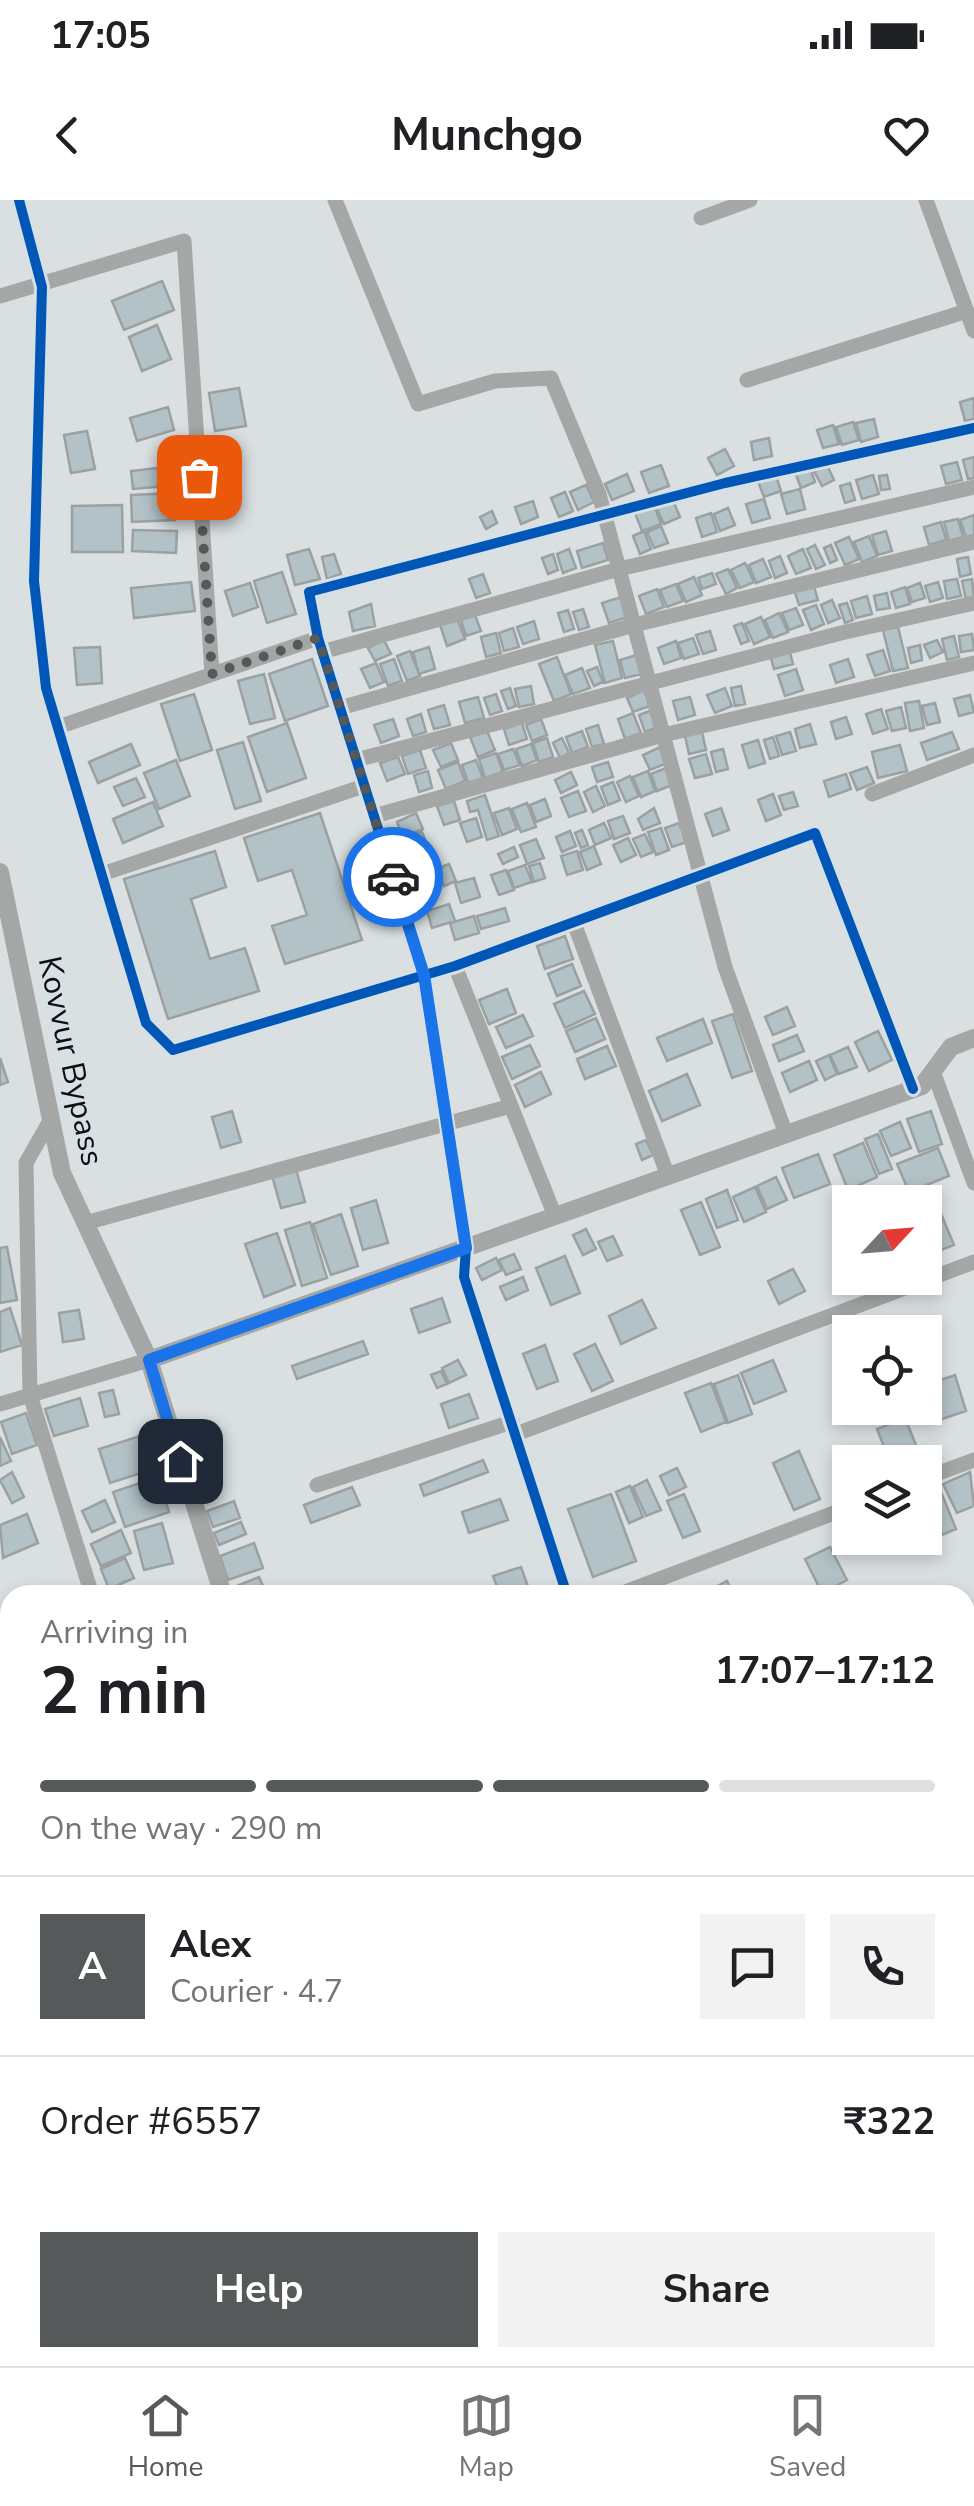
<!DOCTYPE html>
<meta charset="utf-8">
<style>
:root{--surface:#fff;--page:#f2f2f2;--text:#202124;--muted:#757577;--line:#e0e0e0;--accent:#55595a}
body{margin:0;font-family:"Nunito Sans",sans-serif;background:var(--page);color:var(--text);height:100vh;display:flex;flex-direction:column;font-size:38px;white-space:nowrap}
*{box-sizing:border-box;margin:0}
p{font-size:32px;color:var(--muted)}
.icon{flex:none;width:55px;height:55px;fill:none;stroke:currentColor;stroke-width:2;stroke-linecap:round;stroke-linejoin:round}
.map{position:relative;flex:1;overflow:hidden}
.side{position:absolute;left:0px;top:1385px;width:975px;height:782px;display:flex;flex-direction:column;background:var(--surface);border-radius:30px 30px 0 0;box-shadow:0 5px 15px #0003}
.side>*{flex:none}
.needle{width:65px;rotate:64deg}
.buttons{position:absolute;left:832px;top:985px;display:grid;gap:20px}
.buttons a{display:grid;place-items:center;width:110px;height:110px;border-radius:0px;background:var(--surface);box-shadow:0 5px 15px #0003;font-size:50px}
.pin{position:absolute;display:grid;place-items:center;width:85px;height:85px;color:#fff;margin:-42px;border-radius:20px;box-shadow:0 5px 15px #0006}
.courier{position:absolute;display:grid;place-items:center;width:100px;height:100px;margin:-50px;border:8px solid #1a73e8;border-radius:50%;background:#fff;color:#222;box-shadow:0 2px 12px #0007}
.headline em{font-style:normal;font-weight:700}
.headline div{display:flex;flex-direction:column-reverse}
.headline{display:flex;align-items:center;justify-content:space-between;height:170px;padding:0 40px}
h1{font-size:65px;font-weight:700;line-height:75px}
.bar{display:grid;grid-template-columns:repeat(4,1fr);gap:15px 10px;align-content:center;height:120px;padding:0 40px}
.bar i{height:12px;border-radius:8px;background:var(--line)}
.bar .current{background:var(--accent)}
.bar p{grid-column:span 4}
.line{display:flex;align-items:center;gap:25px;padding:0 40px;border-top:2px solid var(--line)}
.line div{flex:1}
.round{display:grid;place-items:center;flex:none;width:105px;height:105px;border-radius:0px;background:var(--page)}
.action{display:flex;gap:20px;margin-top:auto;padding:20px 40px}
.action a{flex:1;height:115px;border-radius:0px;background:var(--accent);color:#fff;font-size:40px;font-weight:700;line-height:115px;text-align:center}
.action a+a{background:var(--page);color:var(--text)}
.status{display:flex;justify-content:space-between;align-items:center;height:70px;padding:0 50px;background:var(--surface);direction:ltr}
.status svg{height:28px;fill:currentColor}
header{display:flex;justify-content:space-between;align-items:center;height:130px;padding:0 40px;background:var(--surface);font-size:45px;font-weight:700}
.dock{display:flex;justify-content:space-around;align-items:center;height:140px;border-top:2px solid var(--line);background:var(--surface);font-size:28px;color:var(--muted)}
.dock a{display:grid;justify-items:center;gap:5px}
.dock .current{color:var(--accent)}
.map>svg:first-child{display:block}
.building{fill:#b2c2c7;stroke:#9ba0a1;stroke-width:2.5}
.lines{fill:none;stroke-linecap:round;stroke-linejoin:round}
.minor{stroke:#a4a7a6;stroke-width:15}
.tertiary{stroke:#a4a7a6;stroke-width:18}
.secondary{stroke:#a3a6a6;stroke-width:20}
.rail{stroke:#a3a6a6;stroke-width:5}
.cycleway-casing{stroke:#d7e1e5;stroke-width:16}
.cycleway{stroke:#0057b8;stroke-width:10}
.done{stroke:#55595a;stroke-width:10;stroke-dasharray:0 18}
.route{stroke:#1a73e8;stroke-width:12}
.labels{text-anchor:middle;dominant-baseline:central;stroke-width:8;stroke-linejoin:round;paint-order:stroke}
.street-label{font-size:32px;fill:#0d1011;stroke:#d7e1e5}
</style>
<div class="status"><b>17:05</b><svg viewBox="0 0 49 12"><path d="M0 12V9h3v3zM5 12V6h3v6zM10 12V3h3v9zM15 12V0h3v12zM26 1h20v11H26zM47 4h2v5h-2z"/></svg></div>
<header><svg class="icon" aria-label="back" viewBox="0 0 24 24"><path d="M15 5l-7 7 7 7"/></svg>Munchgo<svg class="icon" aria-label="heart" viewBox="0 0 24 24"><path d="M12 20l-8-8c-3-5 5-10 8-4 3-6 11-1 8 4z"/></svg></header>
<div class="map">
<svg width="974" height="2166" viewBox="0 0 974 2166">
<rect width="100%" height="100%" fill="#dae0e2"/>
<path class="building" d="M162,81L174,110L124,130L112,101Z
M157,125L171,159L142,171L129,137Z
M239,188L246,226L215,231L209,193Z
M974,198V219L965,221L960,202Z
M168,207L174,230L137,241L130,218Z
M874,219L878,237L861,242L856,223Z
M853,222L859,240L842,245L836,227Z
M833,225L839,244L823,248L817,230Z
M87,231L95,269L71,273L64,235Z
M769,238L772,256L754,260L751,242Z
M725,249L734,266L717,275L708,258Z
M974,257V278L968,279L963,260Z
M957,262L962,280L946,284L941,266Z
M661,265L669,286L649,293L641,272Z
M827,265L834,280L822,286L814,271Z
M175,266L177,285L133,289L131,271Z
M810,267L815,282L801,288L795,272Z
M775,273L781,291L764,297L757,279Z
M627,274L634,291L612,300L605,284Z
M873,275L879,294L862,299L856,280Z
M887,275L890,289L881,290L879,276Z
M850,283L855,300L845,303L840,286Z
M586,285L594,302L578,310L570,292Z
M800,289L805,309L787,314L781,294Z
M565,292L573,311L559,317L551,298Z
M174,293L175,320L132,322L131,295Z
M672,298L680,317L664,324L655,305Z
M764,299L770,318L752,323L746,304Z
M533,301L538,317L521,324L515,307Z
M122,305L123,352H72V306Z
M654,305L661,324L642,331L635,313Z
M728,308L735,325L720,331L714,314Z
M492,311L497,323L486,329L480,317Z
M711,313L717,332L702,337L696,318Z
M974,315V335L966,337L960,320Z
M958,319L963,337L949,341L944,322Z
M941,322L946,340L929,345L924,327Z
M661,326L668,343L654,348L647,332Z
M133,330L177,331L176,353L132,351Z
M644,331L651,349L640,354L633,336Z
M886,331L892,351L878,355L872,335Z
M869,336L877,356L862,362L854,342Z
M849,337L859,359L845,365L835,343Z
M603,343L608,360L582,368L577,351Z
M815,345L825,365L816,369L807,349Z
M831,345L837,360L830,363L824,348Z
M309,349L320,379L295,385L287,355Z
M569,349L576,368L563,373L557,354Z
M803,349L811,368L796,374L788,356Z
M334,354L341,374L327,379L322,357Z
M553,354L558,370L548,374L542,358Z
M780,356L787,373L775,378L769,361Z
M968,357L971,374L960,377L957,359Z
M763,359L771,377L756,383L749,365Z
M745,363L754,382L740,388L731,370Z
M728,369L737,388L726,394L716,374Z
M282,372L296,414L267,423L254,381Z
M712,373L716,384L702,389L698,378Z
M483,374L490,393L476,398L469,379Z
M694,377L702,395L686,402L678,384Z
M957,379L961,396L947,399L944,381Z
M972,379L974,398L966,400L962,381Z
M191,382L195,411L134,418L131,388Z
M938,382L943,398L930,402L925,386Z
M250,383L258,407L233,416L225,391Z
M813,383L818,400L799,405L794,389Z
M920,383L925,398L912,402L907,388Z
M676,384L683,401L667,407L660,390Z
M905,387L910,404L896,408L891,392Z
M657,389L664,407L646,414L639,396Z
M887,393L890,408L877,410L874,396Z
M867,396L872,414L856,418L851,401Z
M621,397L628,417L609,423L602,403Z
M832,400L840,418L828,423L821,405Z
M847,403L853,420L845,423L839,405Z
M371,404L375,426L353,431L349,412Z
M816,405L824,424L811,430L803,410Z
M796,408L803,425L789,430L782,413Z
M583,409L589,427L579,430L573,412Z
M568,410L574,429L564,432L558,413Z
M779,413L788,432L773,438L765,420Z
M475,415L481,431L466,436L461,420Z
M761,417L770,437L754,444L745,424Z
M457,418L465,439L447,446L440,425Z
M534,421L539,439L523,444L517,427Z
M742,423L749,441L741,444L734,426Z
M898,427L908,468L893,471L883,430Z
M513,428L519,447L504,451L499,433Z
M710,431L716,450L703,454L696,435Z
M496,433L501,453L486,457L481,437Z
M972,434L974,450L961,452L959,436Z
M954,436L959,457L947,460L942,439Z
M693,438L699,454L684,459L678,443Z
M384,440L391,454L375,461L368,448Z
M937,440L943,452L930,458L924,445Z
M613,441L622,478L605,483L595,445Z
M676,441L681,458L664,464L658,448Z
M920,445L922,460L911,463L908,448Z
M100,447L102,483L77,485L74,448Z
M429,447L435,469L419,474L413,452Z
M789,449L793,464L774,469L770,455Z
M883,450L890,471L875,476L867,455Z
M410,451L420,476L407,481L397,456Z
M636,455L641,474L625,478L620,460Z
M557,457L571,494L554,501L539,464Z
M312,459L328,506L285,521L269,474Z
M394,459L402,481L388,486L380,464Z
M848,459L854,477L836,483L830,465Z
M376,463L384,482L370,488L361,469Z
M597,467L603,482L594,486L587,471Z
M582,468L590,488L573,494L565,475Z
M796,469L803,490L785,496L778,475Z
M264,474L275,518L250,524L238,481Z
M531,486L534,504L519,507L515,489Z
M741,486L745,504L735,506L731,488Z
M510,488L516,506L508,509L501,491Z
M725,488L732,506L715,513L707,495Z
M644,490L650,506L633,512L627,498Z
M194,494L212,550L180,561L161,504Z
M496,494L502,511L490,515L484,498Z
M970,495L974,512L959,516L954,499Z
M478,497L484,518L465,523L459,502Z
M690,497L695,515L678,520L673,501Z
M919,501L924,528L910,531L905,503Z
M935,503L940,522L927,525L922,506Z
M444,505L450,525L434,529L428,510Z
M901,507L906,528L892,531L886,511Z
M881,509L888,529L873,534L866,514Z
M652,510L658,527L645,532L639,515Z
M633,513L641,533L625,539L618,519Z
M421,514L426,532L413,536L407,519Z
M846,517L852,534L836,539L831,522Z
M393,519L399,536L381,543L374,525Z
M541,519L547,535L532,541L526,525Z
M287,523L306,578L267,592L248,537Z
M522,523L527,539L509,545L504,529Z
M810,524L816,544L800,548L795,529Z
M598,525L604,544L592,547L586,529Z
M487,531L495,550L478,557L470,537Z
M582,531L588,547L572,553L566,537Z
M702,532L706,550L689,554L685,536Z
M790,532L796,551L782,555L776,536Z
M952,532L959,549L927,560L921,543Z
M773,537L779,556L770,559L764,540Z
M547,538L553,557L539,562L533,543Z
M562,538L569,553L560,558L553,543Z
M758,540L765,563L749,568L742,545Z
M243,542L261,601L235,609L217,550Z
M451,543L458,560L441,567L433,550Z
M131,544L140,565L98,583L89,562Z
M531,544L537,560L522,566L516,549Z
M900,545L907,571L878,578L872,552Z
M660,547L667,563L650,570L643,555Z
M513,549L520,565L504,570L498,554Z
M723,549L728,569L716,572L711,552Z
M420,550L426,568L408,574L402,556Z
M496,553L503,572L485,578L479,559Z
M706,554L712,574L695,578L689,559Z
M398,557L405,574L387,581L380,563Z
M176,560L190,596L159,609L144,573Z
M476,560L483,578L468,583L462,565Z
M458,562L465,581L446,589L438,570Z
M608,562L613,577L597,582L592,567Z
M867,567L874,583L857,590L850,573Z
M666,568L672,585L657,591L651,574Z
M428,571L432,588L419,592L414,575Z
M648,571L655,591L641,597L633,577Z
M571,572L577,585L561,593L555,580Z
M846,574L851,589L829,597L824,581Z
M630,576L639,596L626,602L617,582Z
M136,578L145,597L123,606L114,587Z
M613,582L620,600L608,605L601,587Z
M596,586L605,606L593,612L584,592Z
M578,591L586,611L569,617L561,598Z
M793,592L798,606L784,610L779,596Z
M773,594L781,615L766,621L758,600Z
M485,595L499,636L487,640L478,610L470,612L467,601Z
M545,599L551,616L536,622L530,605Z
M454,601L460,620L444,625L437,606Z
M153,602L163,626L123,643L113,619Z
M527,603L536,627L521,632L512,609Z
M509,608L517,629L502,635L494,613Z
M654,608L660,623L643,630L638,619Z
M721,608L729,630L713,636L705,614Z
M320,613L362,740L285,764L272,726L307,715L292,670L258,681L244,638Z
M416,613L423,629L403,637L397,622Z
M623,616L630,633L614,639L608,621Z
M476,618L482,637L467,642L460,623Z
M604,623L611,638L595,645L589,630Z
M679,623L687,642L672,647L665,628Z
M661,628L669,650L656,655L648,632Z
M582,630L588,645L581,648L575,633Z
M570,631L576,646L562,652L556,637Z
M422,632L429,649L413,655L406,638Z
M645,634L653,652L641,657L633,639Z
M628,638L636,655L621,662L613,645Z
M536,639L544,658L527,664L520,645Z
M594,646L601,664L587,670L580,652Z
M514,647L518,657L503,664L498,654Z
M215,651L226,687L191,699L210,759L245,748L259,791L168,819L124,679Z
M577,651L583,670L567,675L561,656Z
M540,663L545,678L534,682L529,666Z
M449,664L456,681L444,686L437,669Z
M525,665L532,682L514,688L508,671Z
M506,670L514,690L499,695L491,675Z
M474,678L480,697L461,703L455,683Z
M437,680L441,688L426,695L422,687Z
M449,704L455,721L432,728L427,711Z
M505,708L509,721L481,729L477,716Z
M474,716L479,733L455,740L450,723Z
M565,736L573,759L545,769L537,746Z
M572,764L581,786L557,796L548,774Z
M507,789L516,813L489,824L479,800Z
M584,791L595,814L565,828L554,804Z
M787,807L795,826L773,835L765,817Z
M733,814L752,871L732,878L712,821Z
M523,815L533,836L506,848L496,827Z
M596,818L605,839L575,852L566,831Z
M703,819L712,843L667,861L657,838Z
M878,831L892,860L869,871L855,842Z
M797,835L804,851L779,861L773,845Z
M530,845L540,866L512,879L502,857Z
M607,846L616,866L585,879L577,859Z
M848,847L857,867L839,874L830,855Z
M829,855L837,874L825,880L816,861Z
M0,858L8,882L0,885Z
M809,861L817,880L790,892L782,873Z
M541,872L551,894L525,907L515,885Z
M687,874L700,905L662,921L649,891Z
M232,911L241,942L221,948L212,917Z
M931,911L942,944L919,952L907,919Z
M900,922L911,948L891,956L880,931Z
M878,934L892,969L879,974L865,939Z
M646,940L653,955L642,960L636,944Z
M863,943L877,977L848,990L834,955Z
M938,948L949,976L909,992L897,964Z
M818,954L830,984L794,998L782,968Z
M295,965L305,1002L281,1008L271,972Z
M776,977L787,1000L767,1009L757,986Z
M755,987L766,1012L744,1022L733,997Z
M727,990L738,1020L717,1028L706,999Z
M376,1000L388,1043L363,1050L351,1008Z
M701,1002L720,1047L700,1055L681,1010Z
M939,1009L954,1045L935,1052L925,1015Z
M341,1014L358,1066L331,1075L313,1024Z
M310,1022L327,1078L302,1086L285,1030Z
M586,1029L596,1049L583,1055L573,1035Z
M277,1033L295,1085L264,1097L245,1044Z
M613,1036L622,1055L607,1061L598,1042Z
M7,1047L17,1100L0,1103V1048Z
M514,1054L521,1069L506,1075L499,1060Z
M565,1056L580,1093L551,1105L536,1068Z
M496,1058L502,1070L482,1080L476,1068Z
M793,1069L805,1091L779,1104L768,1081Z
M523,1077L528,1090L506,1100L500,1087Z
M442,1098L450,1122L419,1133L411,1109Z
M642,1100L656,1128L621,1144L609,1116Z
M10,1108L22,1145L0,1152V1112Z
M79,1110L84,1139L63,1142L59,1113Z
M363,1141L368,1154L297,1179L292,1166Z
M595,1144L613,1181L592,1191L574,1154Z
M545,1145L558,1181L537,1189L523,1154Z
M458,1160L466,1175L449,1183L442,1168Z
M773,1160L786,1191L754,1204L741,1173Z
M441,1171L447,1184L437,1188L431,1175Z
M738,1175L752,1214L728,1223L714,1184Z
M955,1175L966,1211L933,1222L925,1185Z
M711,1183L726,1222L701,1232L685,1193Z
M113,1190L119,1214L105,1217L99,1193Z
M469,1194L478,1218L449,1228L441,1204Z
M80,1198L88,1226L54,1236L45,1209Z
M26,1213L37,1245L12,1254L1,1222Z
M905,1218L916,1245L888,1257L877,1229Z
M140,1236L151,1270L110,1283L99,1249Z
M0,1237L11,1261L0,1266Z
M799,1251L820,1299L794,1310L773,1263Z
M483,1260L488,1272L424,1296L420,1285Z
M677,1268L686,1287L669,1295L660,1276Z
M12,1272L24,1297L12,1303L0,1280Z
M970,1272L974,1306L957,1313L943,1284Z
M158,1277L169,1312L125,1327L113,1292Z
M647,1280L661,1310L646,1316L633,1287Z
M630,1286L643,1317L629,1323L616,1292Z
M352,1287L360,1305L311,1323L304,1305Z
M941,1292L956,1329L932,1339L925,1321V1298Z
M611,1294L636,1361L593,1377L568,1309Z
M684,1294L700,1331L683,1338L667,1301Z
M500,1299L508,1320L469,1333L462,1312Z
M105,1300L115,1322L92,1332L82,1311Z
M234,1301L240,1318L213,1327L207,1311Z
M27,1314L38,1343L3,1358L0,1325Z
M241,1322L246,1334L219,1345L214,1333Z
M162,1323L173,1363L144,1370L134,1331Z
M925,1327L931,1341L911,1350L906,1338H925Z
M121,1330L131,1353L101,1366L91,1344Z
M254,1343L263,1368L228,1380L220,1356Z
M830,1347L847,1380L822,1393L805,1359Z
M125,1358L134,1378L109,1389L101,1369Z
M521,1367L531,1395H500L493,1376Z
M259,1377L267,1395H234L232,1388Z
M727,1381L734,1395H707L706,1392Z
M965,1433L974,1452V1459L965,1463Z
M965,1518L974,1540V1556L965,1560Z
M965,1586L973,1606L965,1610Z
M974,1620V1639L965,1643V1624Z
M974,1643V1686L965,1689V1647Z
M972,1907L974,1950L965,1954V1910Z"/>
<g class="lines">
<path class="minor" d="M19,0L42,87L34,381L46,488L146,823L173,850L455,766L815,633L913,889
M335,0L418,204L495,181L551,178L599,294L725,767L786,934
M926,0L974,131
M701,18L750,0
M0,96L184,41L212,474
M747,180L967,111
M322,452L619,369L974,287
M340,508L634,425L974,342
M58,527L318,438
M356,560L841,433L974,403
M872,594L974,555
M374,616L663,535L974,463
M102,674L364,586
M574,723L668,976
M455,766L555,1016
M933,871L974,983
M51,919L26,963L30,1195L92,1395
M85,1023L511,906
M0,1204L149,1160
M516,1234L974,1062
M925,1278L974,1260
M317,1285L512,1222
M567,1395L464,1077L466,1048L424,775L318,438L309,392L725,283L974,228
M617,1395L850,1307
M965,1490L974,1487
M965,1752L974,1749
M965,1997L974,1993"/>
<path class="tertiary" d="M0,672L62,973L149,1160L223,1395
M149,1160L922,886L951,847L974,838
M965,2097L974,2100"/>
<path class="secondary" d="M812,2166L821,2158"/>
<path class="rail" d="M0,1455L10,1464
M0,1516L10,1524
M551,2158L556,2166
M599,2158L605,2166
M804,2158L817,2166
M846,2158L856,2166"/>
<g class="cycleway-casing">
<path id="cycleway" d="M19,0L42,87L34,381L46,488L146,823L173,850L455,766L815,633L913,889
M567,1395L464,1077L466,1048L424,775L318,438L309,392L725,283L974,228"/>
</g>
<use href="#cycleway" class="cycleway"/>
</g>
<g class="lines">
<path class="done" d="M199,277L212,474L318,438L393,677"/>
<path class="route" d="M180,1261L149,1160L466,1048L424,775L393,677"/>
</g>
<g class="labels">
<g class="street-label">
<text transform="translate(71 861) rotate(78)">Kovvur Bypass</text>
</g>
</g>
</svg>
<div class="buttons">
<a><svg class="needle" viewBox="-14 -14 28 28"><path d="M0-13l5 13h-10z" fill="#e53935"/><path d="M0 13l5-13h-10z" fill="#757577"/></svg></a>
<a><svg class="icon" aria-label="locate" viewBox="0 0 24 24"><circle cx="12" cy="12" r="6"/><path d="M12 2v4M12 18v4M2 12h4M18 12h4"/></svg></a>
<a><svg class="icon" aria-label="layers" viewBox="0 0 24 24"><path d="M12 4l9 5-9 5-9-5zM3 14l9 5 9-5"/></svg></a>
</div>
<div class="pin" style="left:199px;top:277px;background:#ea580c"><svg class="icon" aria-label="bag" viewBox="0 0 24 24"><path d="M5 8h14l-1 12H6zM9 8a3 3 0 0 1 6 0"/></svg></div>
<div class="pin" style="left:180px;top:1261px;background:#1f2937"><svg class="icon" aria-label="home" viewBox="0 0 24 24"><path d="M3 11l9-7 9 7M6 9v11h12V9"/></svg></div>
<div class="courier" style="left:393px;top:677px"><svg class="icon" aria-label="car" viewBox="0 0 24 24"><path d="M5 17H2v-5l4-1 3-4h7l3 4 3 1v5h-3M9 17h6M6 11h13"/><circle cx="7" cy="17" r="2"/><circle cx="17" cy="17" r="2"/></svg></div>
<section class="side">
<div class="headline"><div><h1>2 min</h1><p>Arriving in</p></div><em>17:07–17:12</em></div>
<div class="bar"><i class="current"></i><i class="current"></i><i class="current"></i><i></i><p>On the way · 290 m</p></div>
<div class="line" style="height:180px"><b class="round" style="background:var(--accent);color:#fff">A</b><div><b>Alex</b><p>Courier · 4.7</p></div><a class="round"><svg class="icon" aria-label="chat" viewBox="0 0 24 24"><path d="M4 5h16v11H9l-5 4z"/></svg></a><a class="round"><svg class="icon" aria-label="phone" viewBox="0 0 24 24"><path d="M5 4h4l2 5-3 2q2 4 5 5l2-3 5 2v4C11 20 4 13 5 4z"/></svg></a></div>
<div class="line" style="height:130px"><div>Order #6557</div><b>₹322</b></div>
<div class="action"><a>Help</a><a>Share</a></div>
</section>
</div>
<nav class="dock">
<a class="current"><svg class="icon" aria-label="home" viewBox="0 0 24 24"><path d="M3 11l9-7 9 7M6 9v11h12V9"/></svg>Home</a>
<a><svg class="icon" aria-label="map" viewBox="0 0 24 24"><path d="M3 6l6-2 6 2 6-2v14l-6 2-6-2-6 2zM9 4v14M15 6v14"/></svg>Map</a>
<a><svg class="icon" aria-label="saved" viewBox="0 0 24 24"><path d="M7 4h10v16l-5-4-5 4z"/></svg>Saved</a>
</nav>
